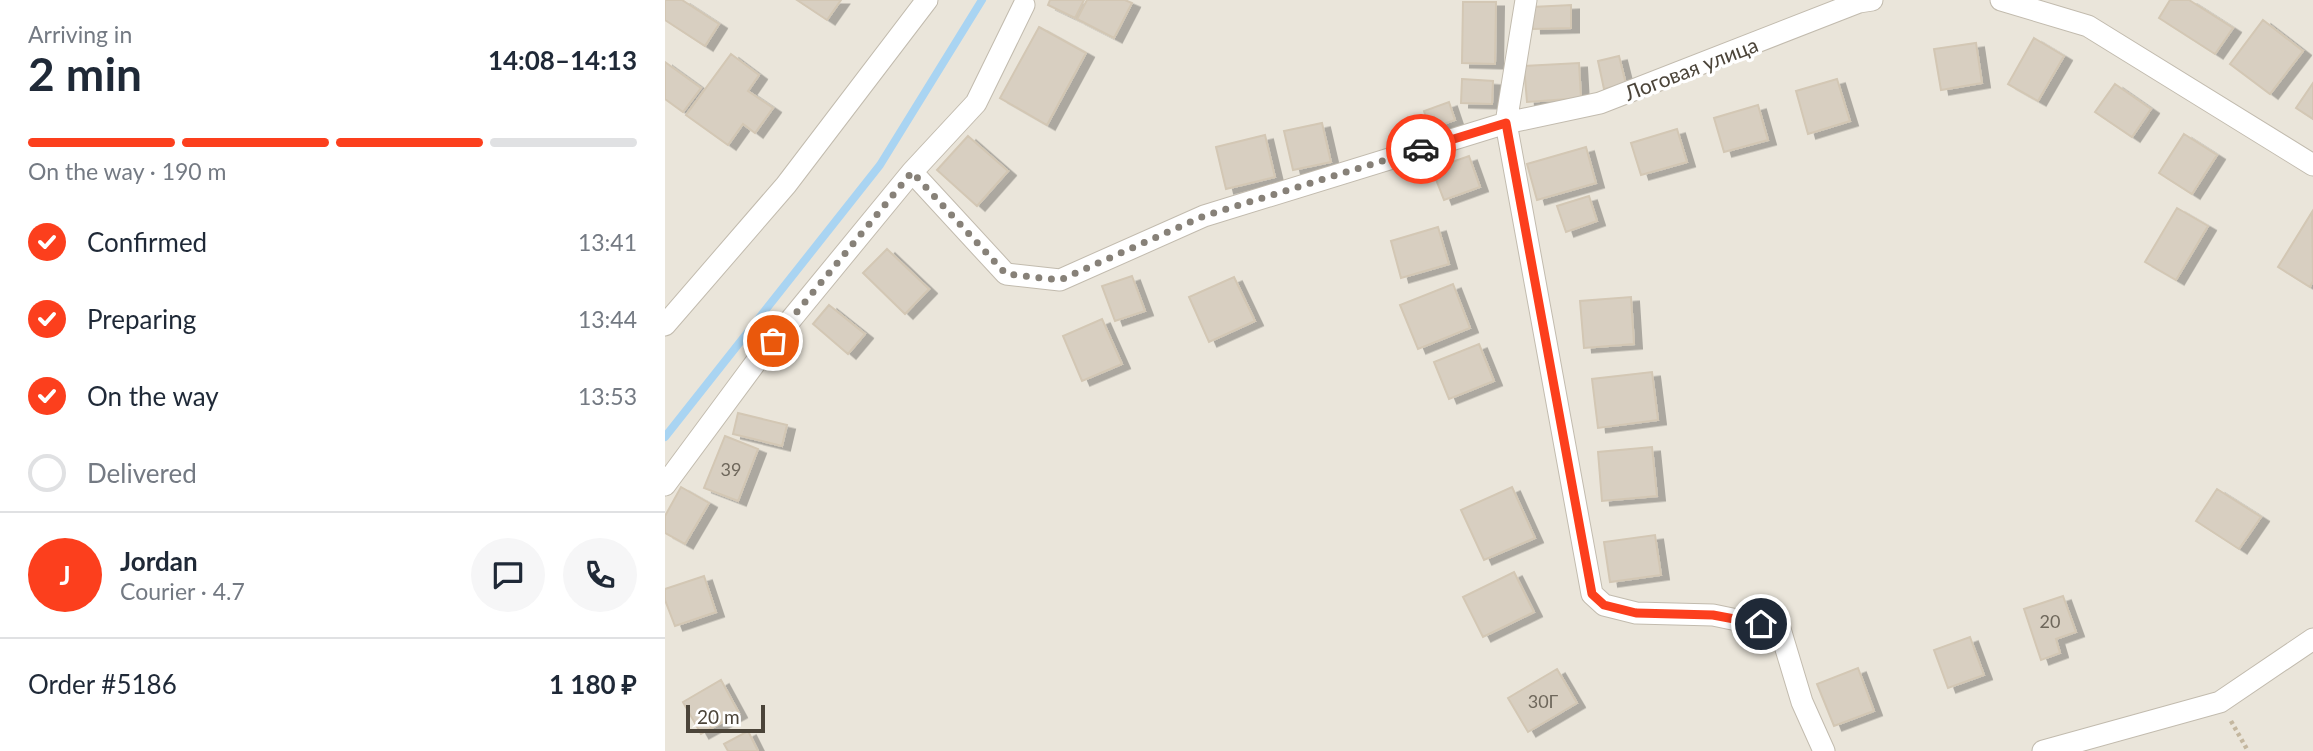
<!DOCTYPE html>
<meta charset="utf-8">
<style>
:root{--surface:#fff;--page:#f6f6f7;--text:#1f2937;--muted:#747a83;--line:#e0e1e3;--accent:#fc3f1d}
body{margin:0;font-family:Lato,sans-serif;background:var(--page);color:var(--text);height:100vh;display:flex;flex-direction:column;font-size:26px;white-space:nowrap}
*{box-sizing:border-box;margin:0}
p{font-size:23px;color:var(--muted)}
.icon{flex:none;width:38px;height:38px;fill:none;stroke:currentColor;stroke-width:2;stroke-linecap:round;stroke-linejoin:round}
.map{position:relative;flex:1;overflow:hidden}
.drawer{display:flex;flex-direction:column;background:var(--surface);width:665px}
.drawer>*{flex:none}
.scale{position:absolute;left:21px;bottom:18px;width:79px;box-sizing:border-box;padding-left:7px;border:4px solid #4b4439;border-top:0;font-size:19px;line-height:24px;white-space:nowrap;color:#4b4439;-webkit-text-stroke:5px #fff;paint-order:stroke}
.pin{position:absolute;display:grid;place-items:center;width:60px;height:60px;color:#fff;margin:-30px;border:4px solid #fff;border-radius:50%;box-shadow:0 2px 7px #0007}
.courier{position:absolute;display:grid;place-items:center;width:70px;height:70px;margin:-35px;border:5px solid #fc3f1d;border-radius:50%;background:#fff;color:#222;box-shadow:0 2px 9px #0007}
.head em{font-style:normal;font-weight:700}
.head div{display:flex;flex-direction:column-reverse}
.head{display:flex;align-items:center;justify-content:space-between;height:119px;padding:0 28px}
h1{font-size:46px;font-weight:700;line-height:52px}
.bar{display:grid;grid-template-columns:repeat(4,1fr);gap:10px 7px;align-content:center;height:84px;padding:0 28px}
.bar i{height:9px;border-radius:5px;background:var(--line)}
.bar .active{background:var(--accent)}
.bar p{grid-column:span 4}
.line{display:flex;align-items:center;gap:18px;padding:0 28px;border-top:2px solid var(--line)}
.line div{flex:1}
.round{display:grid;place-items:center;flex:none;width:74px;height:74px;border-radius:37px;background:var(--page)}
ol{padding:0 28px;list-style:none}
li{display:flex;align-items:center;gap:21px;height:77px}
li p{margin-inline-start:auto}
li .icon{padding:7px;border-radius:50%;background:var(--accent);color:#fff;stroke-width:4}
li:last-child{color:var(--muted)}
li i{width:38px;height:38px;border:4px solid var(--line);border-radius:50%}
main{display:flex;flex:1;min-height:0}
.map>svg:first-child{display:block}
.residential{fill:#eae5da}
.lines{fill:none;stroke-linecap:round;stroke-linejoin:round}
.stream{stroke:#a9d4f2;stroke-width:8}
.building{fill:#d8cfc1;stroke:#d3c7b4;stroke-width:2;filter:url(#shadow)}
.minor-casing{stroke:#c2bbae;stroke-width:23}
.path{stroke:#c4b79f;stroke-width:4.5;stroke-dasharray:3.5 3.5;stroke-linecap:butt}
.minor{stroke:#fff;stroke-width:21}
.done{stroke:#878178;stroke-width:7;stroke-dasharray:0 12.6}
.route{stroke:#fc3f1d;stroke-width:9}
.labels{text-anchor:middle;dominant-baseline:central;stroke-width:7;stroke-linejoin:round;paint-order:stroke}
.number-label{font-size:18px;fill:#6e675b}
.street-label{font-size:21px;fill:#4b4439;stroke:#fff}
</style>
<main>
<section class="drawer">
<div class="head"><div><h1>2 min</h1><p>Arriving in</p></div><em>14:08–14:13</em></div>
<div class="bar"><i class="active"></i><i class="active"></i><i class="active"></i><i></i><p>On the way · 190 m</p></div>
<ol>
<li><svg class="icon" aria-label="check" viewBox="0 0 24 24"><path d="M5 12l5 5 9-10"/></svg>Confirmed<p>13:41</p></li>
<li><svg class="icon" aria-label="check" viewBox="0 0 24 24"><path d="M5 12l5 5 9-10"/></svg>Preparing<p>13:44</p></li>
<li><svg class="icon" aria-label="check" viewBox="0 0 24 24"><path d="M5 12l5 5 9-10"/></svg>On the way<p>13:53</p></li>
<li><i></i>Delivered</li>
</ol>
<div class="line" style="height:126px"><b class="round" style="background:var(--accent);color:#fff">J</b><div><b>Jordan</b><p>Courier · 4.7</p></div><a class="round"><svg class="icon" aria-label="chat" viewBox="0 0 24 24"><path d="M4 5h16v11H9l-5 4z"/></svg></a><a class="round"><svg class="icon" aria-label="phone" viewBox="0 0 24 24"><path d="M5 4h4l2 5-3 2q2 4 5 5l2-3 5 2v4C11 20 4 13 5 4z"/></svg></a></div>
<div class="line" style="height:91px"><div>Order #5186</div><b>1 180 ₽</b></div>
</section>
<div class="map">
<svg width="1648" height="751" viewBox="0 0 1648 751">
<defs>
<filter id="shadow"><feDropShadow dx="8" dy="4.5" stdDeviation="0" flood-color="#0004"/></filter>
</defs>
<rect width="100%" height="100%" fill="#f6f3ec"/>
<path class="residential" d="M0,0H1648V751H0Z"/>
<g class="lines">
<path class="stream" d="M0,437L215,165L317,0"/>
</g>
<path class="building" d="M0,0H17L54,24L40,46L0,20Z
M132,0H176L162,20Z
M385,0H419L410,18L383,5Z
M422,0H460L467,3L449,38L412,19Z
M1505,0H1524L1568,28L1550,54L1494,18Z
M798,2H831L830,64L797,63Z
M906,5V28L868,29L867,7Z
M1598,20L1638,51L1605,94L1565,64Z
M374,27L421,53L382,125L335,98Z
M1369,38L1399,56L1373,101L1343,84Z
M1311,43L1317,83L1276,90L1269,49Z
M66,54L94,75L83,91L108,108L90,133L78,124L63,145L21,115Z
M954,56L961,84L939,89L933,61Z
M0,62L36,88L18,112L0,99Z
M914,63L916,98L862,102L859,66Z
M797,79L828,81L827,104L796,103Z
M1172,79L1185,121L1143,134L1131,91Z
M1648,83V119L1631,108Z
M1450,84L1486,109L1467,137L1430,112Z
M784,102L790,120L765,129L759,111Z
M1093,105L1103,140L1059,152L1049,118Z
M657,123L666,162L628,170L619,131Z
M1012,129L1022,162L976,175L966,143Z
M1519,134L1552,155L1527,194L1494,173Z
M600,135L610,177L561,189L551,147Z
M303,136L343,171L312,206L272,170Z
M921,147L931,183L872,200L862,164Z
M804,156L815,187L779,200L767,169Z
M924,196L932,221L901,232L892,206Z
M1512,208L1543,226L1511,280L1480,262Z
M1647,212L1648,281L1645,287L1613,267Z
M773,227L784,264L736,278L726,241Z
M222,249L264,289L240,314L198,273Z
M467,276L480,311L450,321L437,286Z
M569,277L590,321L544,342L524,297Z
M788,284L805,328L753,349L735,305Z
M966,297L969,344L919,348L915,301Z
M164,305L200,334L183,354L148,324Z
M437,319L457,364L417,381L398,336Z
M814,344L829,381L784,399L769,362Z
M987,372L993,420L933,428L927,379Z
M73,413L122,425L117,446L68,434Z
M60,436L93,449L73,501L39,488Z
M987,447L992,496L937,501L933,452Z
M16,487L44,503L20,544L0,533V516Z
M847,487L870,538L819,560L796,510Z
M1552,489L1596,517L1574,549L1531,521Z
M990,535L996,575L945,582L939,542Z
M849,572L869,612L818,637L798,597Z
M39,576L51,612L10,626L0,600V589Z
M1398,596L1411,632L1391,639L1395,653L1376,660L1359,609Z
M1305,637L1319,675L1283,688L1269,650Z
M1193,668L1209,711L1169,726L1152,684Z
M892,669L912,703L863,732L843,698Z
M56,680L74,713L36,734L18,702Z
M83,731L93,751H63L59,744Z"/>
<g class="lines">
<g class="minor-casing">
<path id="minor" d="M861,0L841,123L927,594L939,605L971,613L1048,615L1115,629L1137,702L1159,751
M1336,0L1423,26L1648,165
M247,172L341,274L395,280L539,216L841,123L935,103L1194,2L1207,0
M0,325L121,185L262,0
M0,485L91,362L247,172L311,103L359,5
M1378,751L1555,702L1648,639"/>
</g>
<path class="path" d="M1566,721L1583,751"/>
<use href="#minor" class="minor"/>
</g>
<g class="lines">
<path class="done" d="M108,341L247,172L341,274L395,280L539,216L756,149"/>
<path class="route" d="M756,149L841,123L927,594L939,605L971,613L1048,615L1096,624"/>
</g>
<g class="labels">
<g class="number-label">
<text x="66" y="469">39</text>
<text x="1385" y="621">20</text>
<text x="878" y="701">30Г</text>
</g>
<g class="street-label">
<text transform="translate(1026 68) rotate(-21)">Логовая улица</text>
</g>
</g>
</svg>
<div class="scale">20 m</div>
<div class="pin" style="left:108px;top:341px;background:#ea580c"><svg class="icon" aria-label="bag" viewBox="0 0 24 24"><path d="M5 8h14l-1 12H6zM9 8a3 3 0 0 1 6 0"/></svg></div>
<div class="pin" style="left:1096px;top:624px;background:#1f2937"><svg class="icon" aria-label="home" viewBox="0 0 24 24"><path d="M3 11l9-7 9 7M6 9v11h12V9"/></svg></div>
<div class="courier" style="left:756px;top:149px"><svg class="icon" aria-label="car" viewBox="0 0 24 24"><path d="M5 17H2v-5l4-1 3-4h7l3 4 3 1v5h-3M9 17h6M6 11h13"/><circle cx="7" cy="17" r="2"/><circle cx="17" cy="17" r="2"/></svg></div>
</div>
</main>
